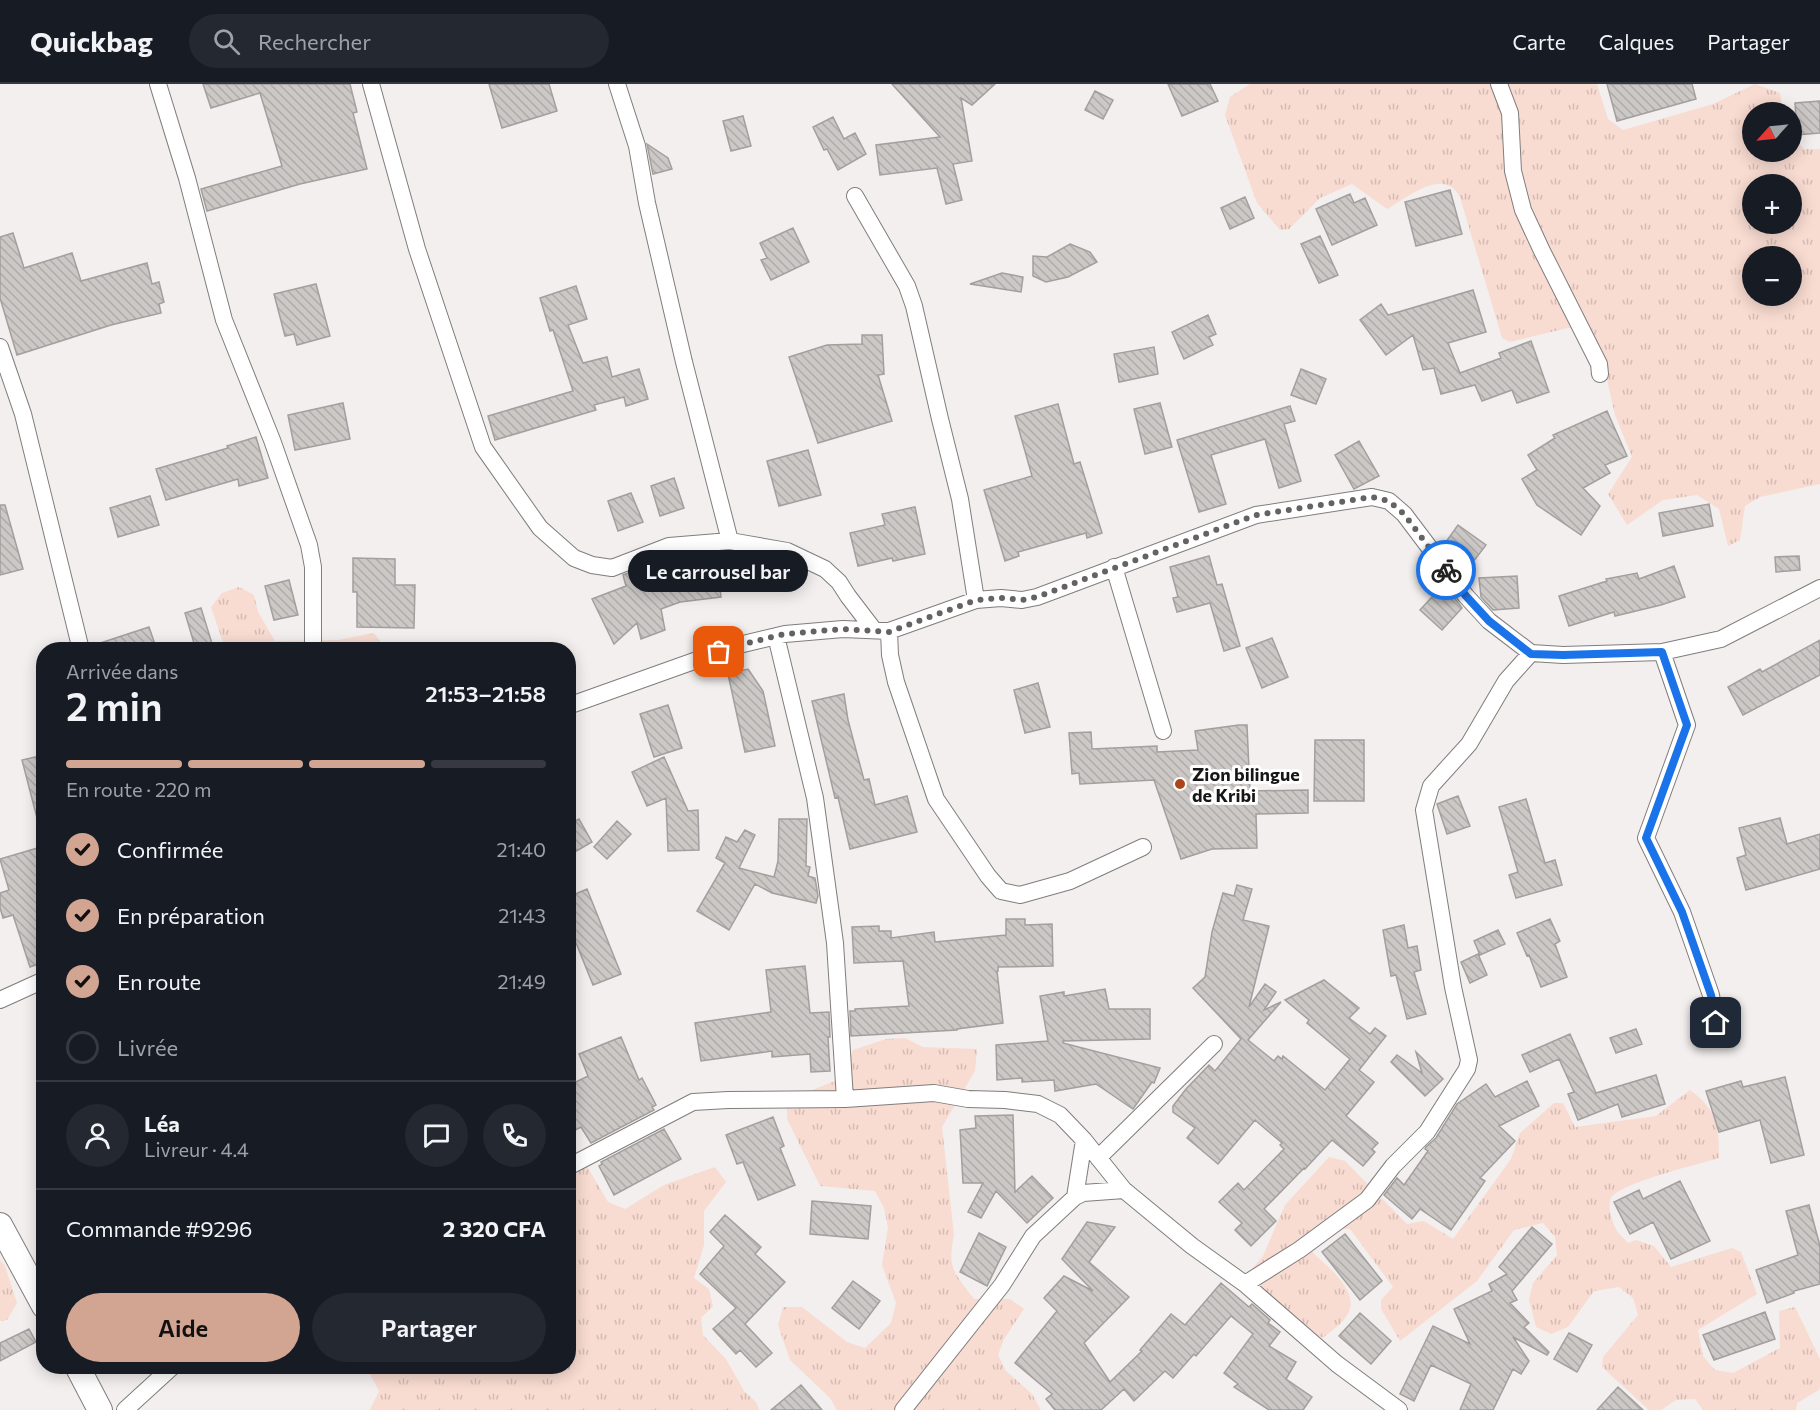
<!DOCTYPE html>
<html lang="fr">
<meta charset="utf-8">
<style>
:root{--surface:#171b24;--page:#242831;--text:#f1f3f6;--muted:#9ea1a6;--line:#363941;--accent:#d2a593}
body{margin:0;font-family:Commissioner,sans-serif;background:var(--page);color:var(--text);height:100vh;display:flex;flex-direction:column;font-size:22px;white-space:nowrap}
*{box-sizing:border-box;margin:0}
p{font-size:20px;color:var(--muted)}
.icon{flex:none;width:33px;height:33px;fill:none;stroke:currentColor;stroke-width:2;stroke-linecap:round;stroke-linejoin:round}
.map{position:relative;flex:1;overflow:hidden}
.sheet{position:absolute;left:36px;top:558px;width:540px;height:732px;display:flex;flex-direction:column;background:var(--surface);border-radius:24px;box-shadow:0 3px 15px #0003}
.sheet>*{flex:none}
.needle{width:39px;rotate:243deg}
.buttons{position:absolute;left:1742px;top:18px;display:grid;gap:12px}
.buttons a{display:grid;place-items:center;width:60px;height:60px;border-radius:50%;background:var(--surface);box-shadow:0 3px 15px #0003;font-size:30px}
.pin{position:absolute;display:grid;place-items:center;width:51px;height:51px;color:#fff;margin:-26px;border-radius:12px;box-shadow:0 3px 9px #0006}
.courier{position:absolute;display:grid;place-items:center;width:60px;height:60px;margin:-30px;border:4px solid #1a73e8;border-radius:50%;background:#fff;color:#222;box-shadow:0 2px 8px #0007}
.bubble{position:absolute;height:42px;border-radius:21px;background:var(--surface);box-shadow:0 3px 15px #0003;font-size:20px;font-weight:600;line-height:42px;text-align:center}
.overview em{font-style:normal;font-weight:600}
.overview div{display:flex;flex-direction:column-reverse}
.overview{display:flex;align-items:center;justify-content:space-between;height:102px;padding:0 30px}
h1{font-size:39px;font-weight:600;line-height:45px}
.bar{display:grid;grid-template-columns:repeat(4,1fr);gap:9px 6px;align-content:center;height:72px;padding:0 30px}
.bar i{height:8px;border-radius:4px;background:var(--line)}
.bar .on{background:var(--accent)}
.bar p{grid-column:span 4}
.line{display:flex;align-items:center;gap:15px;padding:0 30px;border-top:2px solid var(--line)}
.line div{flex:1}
.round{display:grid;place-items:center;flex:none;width:63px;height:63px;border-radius:32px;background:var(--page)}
ol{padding:0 30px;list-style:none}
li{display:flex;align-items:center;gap:18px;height:66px}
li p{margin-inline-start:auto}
li .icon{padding:6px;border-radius:50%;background:var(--accent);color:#111;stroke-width:4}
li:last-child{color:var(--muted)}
li i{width:33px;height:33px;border:3px solid var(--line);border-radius:50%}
.button{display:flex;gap:12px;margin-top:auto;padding:12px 30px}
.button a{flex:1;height:69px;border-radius:36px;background:var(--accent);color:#111;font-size:24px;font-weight:600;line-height:69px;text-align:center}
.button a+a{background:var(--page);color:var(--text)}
header{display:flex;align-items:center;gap:36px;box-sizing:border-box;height:84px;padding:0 30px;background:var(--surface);border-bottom:2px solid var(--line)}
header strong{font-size:28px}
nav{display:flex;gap:33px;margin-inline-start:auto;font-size:21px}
.search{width:420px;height:54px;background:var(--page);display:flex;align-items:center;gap:15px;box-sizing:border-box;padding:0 21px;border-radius:33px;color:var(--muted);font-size:22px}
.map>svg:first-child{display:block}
.grass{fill:url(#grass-tufts);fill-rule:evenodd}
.building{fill:url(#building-back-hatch);stroke:#a29f9e;stroke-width:1.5}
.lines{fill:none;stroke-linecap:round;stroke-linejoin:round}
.street-casing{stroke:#807d7c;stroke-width:18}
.secondary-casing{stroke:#807d7c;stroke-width:26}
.street{stroke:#fff;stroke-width:16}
.secondary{stroke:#fff;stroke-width:24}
.done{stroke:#646262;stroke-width:6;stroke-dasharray:0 10.8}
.route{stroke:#1a73e8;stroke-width:8}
.poi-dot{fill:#ab451a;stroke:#fff;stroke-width:2}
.labels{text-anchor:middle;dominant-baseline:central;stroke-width:6;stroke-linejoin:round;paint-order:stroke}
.poi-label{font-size:18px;font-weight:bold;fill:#171616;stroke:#fff;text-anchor:start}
</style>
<header>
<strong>Quickbag</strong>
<div class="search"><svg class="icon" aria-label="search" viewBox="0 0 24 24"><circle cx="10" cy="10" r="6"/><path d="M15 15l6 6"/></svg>Rechercher</div>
<nav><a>Carte</a><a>Calques</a><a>Partager</a></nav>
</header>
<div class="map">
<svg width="1820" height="1326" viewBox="0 0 1820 1326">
<defs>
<pattern id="grass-tufts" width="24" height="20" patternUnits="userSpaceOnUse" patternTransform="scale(1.5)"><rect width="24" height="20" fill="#f8dbd1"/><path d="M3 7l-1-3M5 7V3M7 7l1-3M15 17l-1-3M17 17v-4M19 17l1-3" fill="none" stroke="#d4bbb3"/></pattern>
<pattern id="building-back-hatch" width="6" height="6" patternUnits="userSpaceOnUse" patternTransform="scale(1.5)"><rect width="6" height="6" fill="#cbc8c6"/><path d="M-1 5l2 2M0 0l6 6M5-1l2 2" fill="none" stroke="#aeaba9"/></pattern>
</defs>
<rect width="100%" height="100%" fill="#f3efee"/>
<path class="grass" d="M1250,0H1597L1608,35L1623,46L1713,20L1755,0L1780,9L1783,28H1752V68H1791V51L1804,65H1820V400L1760,413L1745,422L1740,456L1728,462L1719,425L1697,411L1663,416L1627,441L1608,410L1632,373L1615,331L1605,287L1577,244H1568L1510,258L1502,254L1460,113C1444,82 1408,113 1387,125L1352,100L1320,114L1289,145L1280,146L1257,119L1225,31L1230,13ZM1752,100H1791V140H1752ZM1752,172H1791V212H1752Z
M239,503L254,511L258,528L275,557L338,556L374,549L386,565H223V558L211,523L222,509Z
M905,954L923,963L977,965L975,987L942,1043L954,1151C947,1185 954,1188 974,1215H1010L1024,1225L1004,1255L998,1271L1006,1287L1032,1310L1041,1326H837L830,1314L790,1276L778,1241L783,1223H802L847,1258L865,1264L891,1239L896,1219L882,1181L888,1143L884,1124L875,1107L820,1102L787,1035V1016L835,997L847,984L853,966L886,955Z
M1690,1006C1717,1026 1719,1042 1719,1074C1699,1080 1620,1099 1611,1114C1607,1122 1612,1138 1616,1145C1619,1151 1625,1155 1628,1159L1636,1156L1654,1162L1671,1183L1732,1164L1741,1168L1757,1210L1698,1246L1703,1272L1715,1286L1733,1289L1780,1264L1779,1227L1795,1223L1820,1275V1303L1819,1306L1797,1319L1796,1326H1703L1695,1315L1676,1316L1661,1326H1649L1602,1283L1603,1273L1638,1231L1633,1214L1619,1203L1594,1207L1568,1243L1551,1250L1536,1243L1529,1216L1533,1199L1557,1171L1555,1153L1543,1139L1514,1146L1477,1197L1400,1257L1381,1225V1216L1393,1203L1350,1145L1333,1144L1312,1161L1313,1169C1327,1182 1362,1209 1347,1231C1342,1240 1331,1247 1323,1254L1300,1243L1266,1211L1251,1186L1263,1172L1285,1121L1329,1073L1345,1077L1407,1140L1424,1137L1453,1155L1511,1075L1520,1049L1554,1019H1563L1575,1043L1656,1032Z
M569,1065L581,1072L608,1118L625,1125L664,1101L715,1083L726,1098L704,1127V1161L694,1194L709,1205L713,1222L701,1234L703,1251L726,1275L744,1307L756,1318L759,1326H370L379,1307L366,1283L568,1282Z
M0,1176L5,1182L17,1219L7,1236L0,1237Z"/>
<path class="building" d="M203,0H350L357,28L353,29L367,85L300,100L207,127L201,105L282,82L260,9L211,24Z
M489,0H549L557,27L502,44Z
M892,0H995L972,21L961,14L972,77L953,80L962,116L946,120L937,84L880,91L876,61L940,53Z
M1168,0H1210L1218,17L1182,32Z
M1607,0H1692L1696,15L1617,37Z
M1095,7L1113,16L1103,35L1085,26Z
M1820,17V49L1797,51L1795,19Z
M743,32L751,62L731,67L723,37Z
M833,33L844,55L855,49L866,70L838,86L827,65L824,66L813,43Z
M647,60L668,74L672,85L653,90Z
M1450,106L1462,150L1416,162L1405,118Z
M1350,110L1354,119L1365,114L1377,141L1332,161L1316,125Z
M1245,113L1254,134L1230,145L1221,124Z
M793,144L809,178L771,196L761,176L767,174L760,159Z
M13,149L24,184L72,169L81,197L147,179L152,200L159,198L164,218L159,220L161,229L111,241L17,271L0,214V153Z
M1320,152L1338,191L1319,199L1301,160Z
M1070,160L1090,168L1097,178L1068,193L1046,198L1033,192V172L1047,173Z
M1002,189L1023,193L1021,208L970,200Z
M316,200L330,252L297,261L294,250L285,252L274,210Z
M576,202L587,235L568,241L583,279L607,273L612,293L639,285L648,315L626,322L624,313L594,321L596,326L495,356L488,332L573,307L553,246L550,247L540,214Z
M1473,206L1486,248L1448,259L1460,289L1501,274L1499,269L1531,257L1549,308L1517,319L1512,306L1482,317L1475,301L1441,310L1434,284L1423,286L1413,251L1386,271L1360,236L1381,220L1388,231Z
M1208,231L1216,250L1209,253L1213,261L1184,275L1172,248Z
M862,251H882L884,290L878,291L892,337L818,359L789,273L827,261L862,260Z
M1154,263L1158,290L1119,298L1114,270Z
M1301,285L1326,295L1316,320L1291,311Z
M343,319L350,355L295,366L288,331Z
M1160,319L1172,363L1145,370L1134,325Z
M1058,320L1074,380L1080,378L1102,449L1087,454L1086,449L1018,468L1019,472L1005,477L984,406L1032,392L1015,332Z
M1290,322L1295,337L1284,340L1301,397L1279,404L1265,355L1211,371L1226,420L1199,428L1177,356Z
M1607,327L1627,372L1605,381L1610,389L1583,404L1600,422L1581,451L1537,421L1522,395L1537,386L1528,371L1555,354L1553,351Z
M256,353L268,394L239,402L238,395L166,416L156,385L228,364L227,362Z
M1359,357L1379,392L1354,405L1335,371Z
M808,366L821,411L779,422L767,377Z
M674,394L684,424L660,432L651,402Z
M631,409L643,438L618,447L608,417Z
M150,412L159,441L118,453L110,424Z
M1709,420L1713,442L1663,452L1659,429Z
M0,421H5L23,485L0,491Z
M915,423L925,470L893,477L892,474L858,482L850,449L885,441L882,430Z
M1458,441L1486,461L1470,482L1443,462Z
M1209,472L1217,501L1222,500L1240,562L1224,567L1210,519L1177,528L1173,514L1178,513L1170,483Z
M1799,472L1800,486L1776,488L1775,473Z
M353,474L395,475V501H415L414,544L357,543V508H353Z
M665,475L667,484L717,479L721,513L680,518L661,525L665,546L641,555L637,539L614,560L592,515L626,502L623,491Z
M1674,482L1685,513L1661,521L1615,532L1614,528L1569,542L1559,512L1607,497L1606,495L1637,489L1639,495Z
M1517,492L1519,524L1493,526L1481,513L1479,494Z
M289,496L298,531L274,536L265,502Z
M1444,500L1462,524L1442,546L1420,526Z
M201,524L214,566H196L185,529Z
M149,543L157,566H91V562Z
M1272,554L1288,593L1262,604L1246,564Z
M1820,556V591L1743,631L1728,603L1760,585L1762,588Z
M748,585L763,607L775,662L745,668L728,590Z
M1038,599L1050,643L1025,649L1014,606Z
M844,610L848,636L864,696L869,695L875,721L907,712L917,748L850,765L838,713L835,714L812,617Z
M668,621L682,664L654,673L640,630Z
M1239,641H1247L1250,707L1308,706V729L1256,730L1257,764L1212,765L1181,775L1154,696L1080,700L1079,689L1072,690L1069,649L1091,648L1092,665L1157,662V668L1198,666L1195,647Z
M1315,656H1364V717H1314Z
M44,671V737L38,738L22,676Z
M664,673L688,727L698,726L699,766L668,767L666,714L647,722L632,688Z
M1458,712L1470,742L1447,750L1437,720Z
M1526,715L1545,779L1555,776L1562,801L1516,814L1509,791L1518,788L1499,723Z
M1780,734L1787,760L1820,750V785L1746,806L1737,774L1746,771L1739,744Z
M579,735L592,758L568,772V741Z
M779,735H807L806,782L810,783L808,792L815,794L818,812L816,819L772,809L755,800L729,846L697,827L725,779L716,774L726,753L737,758L745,746L755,751L739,784L774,793L778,777Z
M617,737L631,750L607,775L594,763Z
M44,762V878L30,883L13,831L3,834L0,824V809L9,806L0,775Z
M1237,801L1252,805L1243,836L1269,842L1249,923L1265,900L1276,908L1264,926L1281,918L1248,956L1274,977L1278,972L1282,975L1283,972L1325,1006L1350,975L1307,939L1309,936L1285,916L1324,896L1359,924L1349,934L1370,950L1375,944L1386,952L1359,986L1374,998L1346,1032L1378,1059L1372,1065L1375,1068L1363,1082L1332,1056L1305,1085L1304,1084L1264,1125L1276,1137L1251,1162L1235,1146L1242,1139L1219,1118L1238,1099L1244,1106L1284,1065L1280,1061L1282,1059L1255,1036L1218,1080L1187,1054L1195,1044L1173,1028V1022L1186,1005L1209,981L1215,987L1241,955L1193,904L1205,893L1212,848L1223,809L1234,812Z
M587,805L621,890L593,901L568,839V813Z
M1006,835H1025V841L1052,840L1053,882L998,883V887H997L1003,939L957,945V946L851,952L850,927H855V925L909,922L903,877L854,879L852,843L879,842V847H891V854L934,848L935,858L1006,851Z
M1550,835L1560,857L1555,860L1567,893L1541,903L1529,871L1527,872L1517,849Z
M1404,841L1408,864L1417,862L1421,886L1414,888L1426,930L1407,935L1396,891L1391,892L1383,846Z
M1498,846L1505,860L1480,871L1474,857Z
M1478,870L1487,891L1470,899L1461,878Z
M805,882L810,929L829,928L830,953H828L830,987L811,988L810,970L772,973V967L701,977L695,939L771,928L766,886Z
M1105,905L1109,925H1150V955L1063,957V959L1160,984L1154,999L1152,998L1133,1025L1096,1000L1055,1007L1054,996L1022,998V994L997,996L996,961L1048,957L1040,912L1064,908V912Z
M1636,945L1642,960L1616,969L1610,954Z
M1570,950L1596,1009L1656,991L1665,1020L1622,1033L1618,1020L1578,1036L1568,1010L1574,1008L1559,975L1530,988L1522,971Z
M621,953L639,996L642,994L656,1021L652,1023L654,1026L591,1059L581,1043L568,1050V1002L588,992L579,970Z
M1416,968L1443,995L1425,1012L1391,978L1397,971L1422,989Z
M1785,993L1804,1071L1771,1079L1760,1036L1719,1048L1706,1007L1741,997L1743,1003Z
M1527,997L1539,1022L1499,1042L1515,1057L1480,1094L1485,1097L1451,1146L1420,1125L1412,1135L1384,1111L1397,1094L1404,1101L1428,1067L1425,1065L1426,1063L1436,1054L1457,1020L1486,1000L1495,1013Z
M1013,1031L1015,1108L1032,1092L1053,1114L1027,1139L996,1107L981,1134L968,1128L983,1099H963L960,1046L976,1044L975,1032Z
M773,1033L784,1062L780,1064L795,1101L758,1116L743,1078L737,1080L726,1051Z
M664,1045L681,1075L614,1111L599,1082L602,1080L601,1078Z
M1680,1097L1710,1157L1671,1175L1653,1138L1630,1150L1614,1118L1639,1106L1643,1115Z
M812,1117L871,1122L868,1155L810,1150Z
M1809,1121L1820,1162V1200L1794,1207V1209L1767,1219L1756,1186L1798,1171L1786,1127Z
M725,1131L761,1163L755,1170L785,1198L745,1240L772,1269L756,1283L740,1266L736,1270L713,1245L736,1224L700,1190L724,1162L710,1148Z
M1087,1138L1115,1143L1089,1178L1129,1213L1084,1259L1110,1298L1142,1267L1140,1266L1171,1230L1185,1241L1221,1199L1249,1223L1252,1220L1270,1236L1268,1239L1280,1248L1269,1262L1296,1278L1286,1295L1312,1313L1303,1326H1269L1234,1303L1238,1300L1224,1289L1253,1250L1231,1232L1196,1272L1194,1270L1173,1294L1165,1287L1134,1317L1124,1305L1101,1326H1055L1046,1315L1052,1310L1015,1279L1057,1227L1044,1214L1064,1192L1093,1207L1062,1175Z
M1532,1143L1552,1160L1512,1207L1517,1216L1510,1219L1529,1239L1524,1243L1549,1268L1547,1271L1513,1253L1529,1277L1521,1290L1513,1285L1493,1326H1460L1471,1300L1431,1281L1414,1317L1400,1310L1433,1242L1470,1260L1454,1225L1492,1207L1489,1200L1507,1190L1499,1183Z
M979,1149L1006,1163L987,1202L960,1188Z
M1345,1150L1382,1197L1360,1216L1322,1168Z
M853,1197L880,1217L859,1245L832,1224Z
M1765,1228L1775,1255L1714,1276L1703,1251Z
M1360,1229L1391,1257L1371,1280L1339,1252Z
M29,1245L36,1258L0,1277V1259Z
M1569,1249L1592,1261L1577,1288L1554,1275Z
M801,1301L822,1326H771Z
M1618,1303L1643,1326H1597Z"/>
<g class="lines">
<g class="street-casing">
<path id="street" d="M158,0L187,94L224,236L272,356L309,461L313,483V566
M371,0L417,165L483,363L540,444L574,474L592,481L612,484L669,462L730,457L787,467L825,485L839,498L848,512L874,546
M617,0L637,62L647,119L684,278L730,457
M1499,0L1510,29L1513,87L1523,126L1542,167L1599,280L1600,290
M855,112L907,202L914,222L940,335L960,415L976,516
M0,263L23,330L81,566
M1114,483L1163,647
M889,547L890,571L896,598L936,715L988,792L1001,807L1020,811L1070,797L1143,763
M776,552L815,714L835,859L845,1015
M1662,568L1687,641L1646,754L1682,828L1711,911L1717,948
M568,622L739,561L785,550L843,545L889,547L976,516L1001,514L1022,516L1037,513L1256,431L1372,413L1389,417L1404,430L1466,512L1489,537L1531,569L1563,571L1662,568L1721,555L1820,504
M0,916L44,896
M1098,1074L1214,960
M568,1083L693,1018L728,1016L845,1015L934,1009L968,1015L1005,1016L1038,1020L1060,1031L1084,1056L1124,1106L1192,1162L1245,1200L1337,1280L1399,1326
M1075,1113L1084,1056
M1245,1200L1299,1166L1367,1116L1393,1082L1427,1048L1467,985L1469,976L1453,903L1424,726L1431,702L1469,660L1506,597L1531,569
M125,1326L173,1282
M903,1326L1002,1201L1033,1152L1075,1113L1083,1109L1124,1106"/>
</g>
<g class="secondary-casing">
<path id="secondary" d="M0,1141L44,1222
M77,1282L100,1326"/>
</g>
<use href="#street" class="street"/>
<use href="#secondary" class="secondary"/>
</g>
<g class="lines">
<path class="done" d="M719,568L739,561L785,550L843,545L889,548L976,516L1001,514L1022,516L1037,513L1256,431L1372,413L1389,417L1404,430L1446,486"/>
<path class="route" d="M1446,486L1466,512L1489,537L1531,570L1563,571L1662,568L1687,641L1646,754L1682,828L1711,911L1716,939"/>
</g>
<circle class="poi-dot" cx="1180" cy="700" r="6"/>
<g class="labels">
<g class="poi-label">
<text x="1192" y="690">Zion bilingue<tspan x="1192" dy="21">de Kribi</tspan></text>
</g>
</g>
</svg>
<div class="buttons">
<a><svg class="needle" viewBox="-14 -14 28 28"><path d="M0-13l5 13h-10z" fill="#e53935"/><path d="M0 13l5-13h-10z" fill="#9ea1a6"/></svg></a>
<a>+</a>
<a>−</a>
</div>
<div class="pin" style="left:719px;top:568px;background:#ea580c"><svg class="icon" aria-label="bag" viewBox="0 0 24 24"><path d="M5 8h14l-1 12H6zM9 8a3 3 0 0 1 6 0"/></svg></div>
<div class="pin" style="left:1716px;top:939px;background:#1f2937"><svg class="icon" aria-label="home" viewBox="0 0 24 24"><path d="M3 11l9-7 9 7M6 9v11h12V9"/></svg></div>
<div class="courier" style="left:1446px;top:486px"><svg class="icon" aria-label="bike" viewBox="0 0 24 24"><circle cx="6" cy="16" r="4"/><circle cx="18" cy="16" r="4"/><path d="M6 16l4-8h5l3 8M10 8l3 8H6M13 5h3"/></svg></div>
<div class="bubble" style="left:628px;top:466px;width:180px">Le carrousel bar</div>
<section class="sheet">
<div class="overview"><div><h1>2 min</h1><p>Arrivée dans</p></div><em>21:53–21:58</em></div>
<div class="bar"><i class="on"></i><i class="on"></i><i class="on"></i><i></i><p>En route · 220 m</p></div>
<ol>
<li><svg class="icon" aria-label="check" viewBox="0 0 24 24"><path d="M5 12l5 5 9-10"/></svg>Confirmée<p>21:40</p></li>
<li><svg class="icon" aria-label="check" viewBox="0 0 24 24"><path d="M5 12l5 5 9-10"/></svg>En préparation<p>21:43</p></li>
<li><svg class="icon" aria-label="check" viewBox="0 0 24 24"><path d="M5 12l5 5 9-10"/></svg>En route<p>21:49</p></li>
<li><i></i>Livrée</li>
</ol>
<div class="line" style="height:108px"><a class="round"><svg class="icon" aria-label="person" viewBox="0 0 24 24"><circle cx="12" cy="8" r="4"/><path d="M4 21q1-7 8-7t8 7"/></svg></a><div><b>Léa</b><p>Livreur · 4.4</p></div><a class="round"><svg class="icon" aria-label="chat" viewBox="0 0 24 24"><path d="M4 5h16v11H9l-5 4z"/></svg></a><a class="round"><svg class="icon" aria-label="phone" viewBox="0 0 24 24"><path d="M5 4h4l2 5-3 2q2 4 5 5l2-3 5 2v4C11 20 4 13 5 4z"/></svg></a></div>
<div class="line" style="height:78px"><div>Commande #9296</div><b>2 320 CFA</b></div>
<div class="button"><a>Aide</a><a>Partager</a></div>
</section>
</div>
